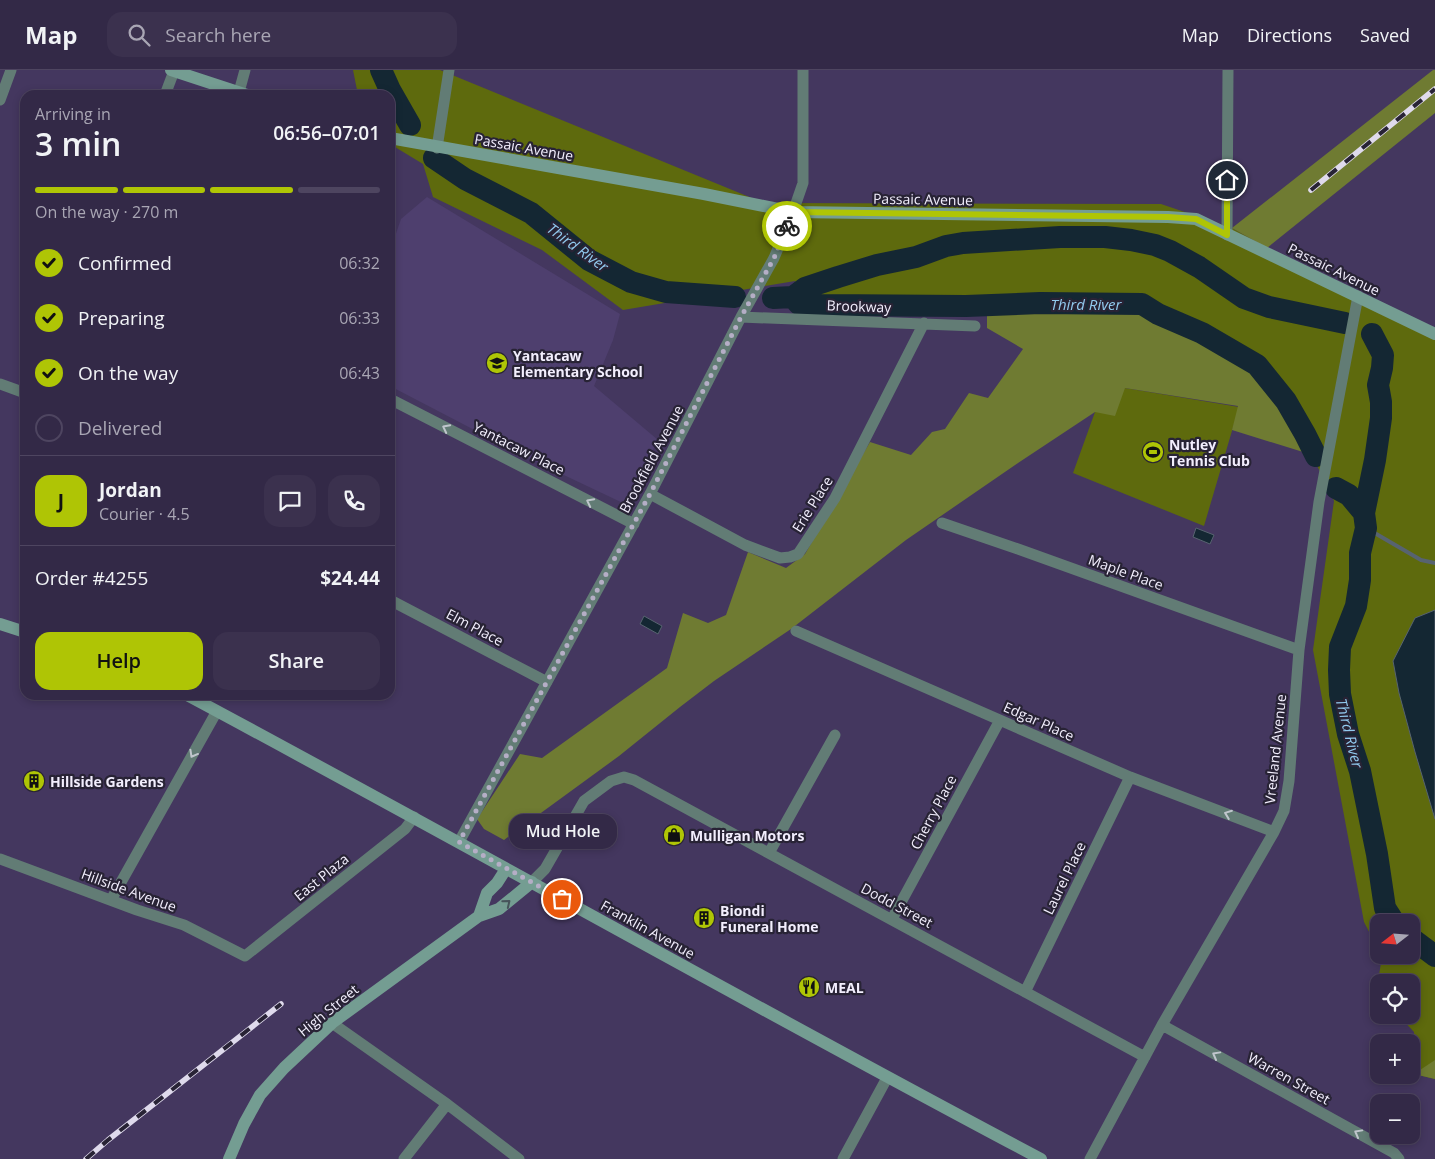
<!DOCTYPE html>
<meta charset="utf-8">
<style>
:root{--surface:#332947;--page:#3b314e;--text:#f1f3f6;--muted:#a9a6b4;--line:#4e4560;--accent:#afc505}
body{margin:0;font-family:"Open Sans",sans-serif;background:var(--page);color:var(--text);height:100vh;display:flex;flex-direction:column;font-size:19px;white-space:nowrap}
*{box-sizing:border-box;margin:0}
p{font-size:16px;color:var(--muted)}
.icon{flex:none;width:28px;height:28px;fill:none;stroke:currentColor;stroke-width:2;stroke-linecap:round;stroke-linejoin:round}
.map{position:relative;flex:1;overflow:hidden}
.details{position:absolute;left:20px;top:20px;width:375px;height:610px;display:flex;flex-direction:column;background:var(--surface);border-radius:15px;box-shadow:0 2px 8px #0003,0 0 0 1px var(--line)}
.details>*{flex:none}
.needle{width:32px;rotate:253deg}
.fabs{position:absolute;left:1370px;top:844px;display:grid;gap:10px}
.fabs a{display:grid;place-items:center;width:50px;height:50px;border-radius:10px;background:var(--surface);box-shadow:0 2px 8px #0003,0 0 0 1px var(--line);font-size:25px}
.pin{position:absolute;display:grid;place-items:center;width:42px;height:42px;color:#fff;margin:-21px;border:2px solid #fff;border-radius:50%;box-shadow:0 1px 5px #0007}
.courier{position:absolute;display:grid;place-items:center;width:50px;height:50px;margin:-25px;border:4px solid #afc505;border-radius:50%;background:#fff;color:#222;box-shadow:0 1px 6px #0007}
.bubble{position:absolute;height:35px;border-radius:15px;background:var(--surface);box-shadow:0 2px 8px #0003,0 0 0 1px var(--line);font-size:16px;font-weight:600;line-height:35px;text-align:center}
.head em{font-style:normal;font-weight:600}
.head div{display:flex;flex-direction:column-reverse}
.head{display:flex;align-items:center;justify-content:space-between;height:85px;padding:0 15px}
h1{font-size:32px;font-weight:600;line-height:38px}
.bar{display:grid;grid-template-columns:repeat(4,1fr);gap:8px 5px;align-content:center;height:60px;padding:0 15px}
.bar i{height:6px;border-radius:4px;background:var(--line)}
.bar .selected{background:var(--accent)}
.bar p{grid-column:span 4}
.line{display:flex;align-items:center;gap:12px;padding:0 15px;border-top:1px solid var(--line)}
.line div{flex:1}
.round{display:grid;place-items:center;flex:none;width:52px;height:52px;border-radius:15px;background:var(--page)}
ol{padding:0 15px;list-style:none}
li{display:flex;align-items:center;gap:15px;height:55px}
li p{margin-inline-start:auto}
li .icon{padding:5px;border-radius:50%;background:var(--accent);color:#111;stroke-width:4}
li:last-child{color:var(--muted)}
li i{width:28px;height:28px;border:2px solid var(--line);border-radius:50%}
.cta{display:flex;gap:10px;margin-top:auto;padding:10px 15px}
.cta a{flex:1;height:58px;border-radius:15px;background:var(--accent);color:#111;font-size:20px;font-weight:600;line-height:58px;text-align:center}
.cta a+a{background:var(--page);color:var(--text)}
header{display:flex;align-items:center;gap:30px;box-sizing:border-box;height:70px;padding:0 25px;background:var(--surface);border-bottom:1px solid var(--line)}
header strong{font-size:24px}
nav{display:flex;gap:28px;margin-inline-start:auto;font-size:18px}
.search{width:350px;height:45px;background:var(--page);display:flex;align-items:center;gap:12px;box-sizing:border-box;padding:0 18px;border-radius:15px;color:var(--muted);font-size:19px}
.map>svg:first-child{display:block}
.built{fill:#4e3f6e}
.green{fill:#5e6a0d}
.forest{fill:#6f7b32}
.water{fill:#142733;stroke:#576370}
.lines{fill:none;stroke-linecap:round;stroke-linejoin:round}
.stream{stroke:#576370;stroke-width:4}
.river{stroke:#142733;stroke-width:22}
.street{stroke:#627c75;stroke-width:11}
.secondary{stroke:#749d92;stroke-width:12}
.rail-casing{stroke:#dfdaec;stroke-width:5.5}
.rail{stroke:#282335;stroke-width:4;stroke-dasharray:11;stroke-linecap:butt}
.oneway{stroke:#c0c6cd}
.oneway2{stroke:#46545a}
.done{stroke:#b5aec6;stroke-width:5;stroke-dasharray:0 9}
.route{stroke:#afc505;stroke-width:6}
.labels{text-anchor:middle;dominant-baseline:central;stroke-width:4.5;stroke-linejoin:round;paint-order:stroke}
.street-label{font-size:14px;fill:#f2eefd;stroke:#282335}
.poi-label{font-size:14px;font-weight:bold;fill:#f2eefd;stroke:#282335;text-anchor:start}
.water-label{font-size:15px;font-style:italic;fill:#92caef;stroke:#282335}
</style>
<header>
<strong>Map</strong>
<div class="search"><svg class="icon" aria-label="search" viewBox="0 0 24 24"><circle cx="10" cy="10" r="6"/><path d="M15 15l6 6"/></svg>Search here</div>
<nav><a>Map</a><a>Directions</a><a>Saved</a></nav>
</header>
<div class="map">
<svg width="1435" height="1089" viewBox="0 0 1435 1089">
<rect width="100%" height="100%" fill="#44375f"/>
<path class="built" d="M427,127L620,244L613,270L594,316L658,370L625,434L528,388L390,316V181L401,149Z"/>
<path class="green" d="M353,0H440L764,133L1161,134L1232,158L1267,178L1435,260V1009L1414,1004V962L1398,945H1411V912H1379V925L1376,923L1382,887L1381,885H1411V852H1379V881L1364,852L1313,580L1334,431L1286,331L1257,295L1143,229L820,234L802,233L798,231L795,211L623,240L542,180L433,127L423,94L390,74V25H358Z
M1125,318L1239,337L1204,456L1073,403L1095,342Z"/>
<path class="forest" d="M1433,0H1435V43L1267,178L1232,158Z
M1040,233L1142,234L1158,244L1202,263L1257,295L1286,331L1305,364L1316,386L1232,360L1238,336L1125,318L1115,346L1095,342L1018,393L906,470L791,559L714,611L680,637L619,686L504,770L484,759L477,749L520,684L542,688L667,598L683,543L708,553L726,545L748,482L786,498L805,484L870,372L911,385L932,362L945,359L969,323L988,328L1023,279L987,258V235Z
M1435,990V1009L1414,1004Z"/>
<path class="water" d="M1196,458L1214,465L1210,474L1193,467Z
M1435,540V749L1415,682L1399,623L1393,591L1415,548Z
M644,546L662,556L658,564L640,554Z"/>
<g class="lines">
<path class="stream" d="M1366,458L1421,490L1435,493"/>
<path class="river" d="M381,0L390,20L410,55
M434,88L465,109L531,143L589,190L631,212L666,222L735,227
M793,227L799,234L820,235L966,236L1040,233L1142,234L1158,244L1202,263L1257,295L1286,331L1305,364L1316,386
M773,228L793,227L805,218L838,207L877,195L916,187L946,176L963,173L1060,167H1105L1131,170L1155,175L1170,181L1199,197L1244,228L1269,237L1345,253
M1336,418L1349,425L1364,443L1366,458L1360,483V510L1356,536L1340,577L1339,600L1340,624L1348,664L1360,701L1377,784L1385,838L1394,852
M1364,443L1375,390L1381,348V332L1378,315L1382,298L1383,285L1372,264
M1411,868L1435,886"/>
<path class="street" d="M239,22L245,0
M165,25L174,1
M0,30L11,0
M437,78L449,0
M1227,165L1228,0
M741,247L975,256
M0,314L25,323
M390,329L634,454
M650,424L745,475L780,488L790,487L798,484L835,428L924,253
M942,453L1018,479L1299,580
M390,530L547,612
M796,561L1130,707L1274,762
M459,772L650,424L741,247L774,188L793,142L803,113V0
M769,783L835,665
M0,789L137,840L184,855L245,886L405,759L414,747
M532,812L545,799L584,731L611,711L624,707L634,710L1145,987
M111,830L217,641
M892,849L1000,650
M1025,922L1130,707
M332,953L447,1034L519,1089
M1162,955L1394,1083L1399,1089
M404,1089L447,1034
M843,1089L887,1008
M1090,1089L1162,955L1274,762L1284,741L1289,711L1299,580L1319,432L1358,226"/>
<path class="secondary" d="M171,0L247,25
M390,68L704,124L793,142L1168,147L1196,149L1435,264
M0,554L25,562
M187,625C473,778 755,938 1041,1089
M479,846L487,823L497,813L506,799
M229,1089L244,1054L260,1025L284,998L332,953L479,846L499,839L532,812"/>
<g class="rail-casing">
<path id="rail" d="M1311,120L1435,19
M86,1089L108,1070L281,934"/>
</g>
<use href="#rail" class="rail"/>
</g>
<defs><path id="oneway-chevron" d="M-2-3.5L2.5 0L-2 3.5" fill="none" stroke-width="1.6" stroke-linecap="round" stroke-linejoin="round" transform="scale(1.25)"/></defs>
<g class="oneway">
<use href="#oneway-chevron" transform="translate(446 358) rotate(-153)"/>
<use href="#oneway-chevron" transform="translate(590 432) rotate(-153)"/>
<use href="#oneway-chevron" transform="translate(193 684) rotate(119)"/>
<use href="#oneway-chevron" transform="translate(1228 744) rotate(-159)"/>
<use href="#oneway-chevron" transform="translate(1216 985) rotate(-151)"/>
<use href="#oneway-chevron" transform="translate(1358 1063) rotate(-151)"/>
</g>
<use class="oneway2" href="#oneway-chevron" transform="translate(507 833) rotate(-39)"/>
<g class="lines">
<path class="done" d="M562,829L459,772L650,424L741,247L774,188L787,156"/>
<path class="route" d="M787,156L793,142L1168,147L1196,149L1227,165V110"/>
</g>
<defs>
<g id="school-disc" transform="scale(1.125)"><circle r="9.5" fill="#afc505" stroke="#282335"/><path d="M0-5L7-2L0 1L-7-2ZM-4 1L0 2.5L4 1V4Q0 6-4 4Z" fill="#111"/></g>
<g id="stadium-disc" transform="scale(1.125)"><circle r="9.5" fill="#afc505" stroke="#282335"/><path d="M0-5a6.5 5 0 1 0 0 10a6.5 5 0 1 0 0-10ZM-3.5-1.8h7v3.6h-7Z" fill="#111"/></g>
<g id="building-disc" transform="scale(1.125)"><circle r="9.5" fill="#afc505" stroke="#282335"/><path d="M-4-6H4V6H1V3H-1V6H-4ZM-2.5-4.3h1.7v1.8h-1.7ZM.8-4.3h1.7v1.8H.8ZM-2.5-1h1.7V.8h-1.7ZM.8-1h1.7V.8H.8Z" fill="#111"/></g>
<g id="shop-disc" transform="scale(1.125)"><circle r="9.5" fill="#afc505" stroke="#282335"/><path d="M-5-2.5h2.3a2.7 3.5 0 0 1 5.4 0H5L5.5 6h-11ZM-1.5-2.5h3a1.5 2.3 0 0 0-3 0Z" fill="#111"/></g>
<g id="restaurant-disc" transform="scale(1.125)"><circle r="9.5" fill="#afc505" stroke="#282335"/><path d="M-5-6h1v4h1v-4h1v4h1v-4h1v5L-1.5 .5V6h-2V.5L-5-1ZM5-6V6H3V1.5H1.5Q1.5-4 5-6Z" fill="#111"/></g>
</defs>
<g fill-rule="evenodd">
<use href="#school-disc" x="497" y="293"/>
<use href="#stadium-disc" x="1153" y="382"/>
<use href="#building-disc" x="34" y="711"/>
<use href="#shop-disc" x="674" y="765"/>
<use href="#building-disc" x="704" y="848"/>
<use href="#restaurant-disc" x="809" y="917"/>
</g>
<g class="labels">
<g class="street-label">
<text transform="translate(524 77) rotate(10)">Passaic Avenue</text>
<text transform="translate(923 129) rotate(1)">Passaic Avenue</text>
<text transform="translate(1334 199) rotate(26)">Passaic Avenue</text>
<text transform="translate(859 236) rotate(2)">Brookway</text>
<text transform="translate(519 378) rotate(27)">Yantacaw Place</text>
<text transform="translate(651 389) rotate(-62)">Brookfield Avenue</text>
<text transform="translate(812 434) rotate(-58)">Erie Place</text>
<text transform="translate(1126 502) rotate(20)">Maple Place</text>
<text transform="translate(475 557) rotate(28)">Elm Place</text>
<text transform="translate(1039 651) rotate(24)">Edgar Place</text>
<text transform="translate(1275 679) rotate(-84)">Vreeland Avenue</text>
<text transform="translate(933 742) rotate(-62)">Cherry Place</text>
<text transform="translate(321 807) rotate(-39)">East Plaza</text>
<text transform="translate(1064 808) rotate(-64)">Laurel Place</text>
<text transform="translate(129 820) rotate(20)">Hillside Avenue</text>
<text transform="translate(897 835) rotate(28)">Dodd Street</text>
<text transform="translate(648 859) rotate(29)">Franklin Avenue</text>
<text transform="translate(328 940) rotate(-39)">High Street</text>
<text transform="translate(1289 1008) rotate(29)">Warren Street</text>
</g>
<g class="poi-label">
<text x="513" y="285">Yantacaw<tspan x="513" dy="16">Elementary School</tspan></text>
<text x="1169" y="374">Nutley<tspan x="1169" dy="16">Tennis Club</tspan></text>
<text x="50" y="711">Hillside Gardens</text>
<text x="690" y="765">Mulligan Motors</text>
<text x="720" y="840">Biondi<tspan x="720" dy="16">Funeral Home</tspan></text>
<text x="825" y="917">MEAL</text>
</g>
<g class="water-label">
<text transform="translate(578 177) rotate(36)">Third River</text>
<text x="1086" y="234">Third River</text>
<text transform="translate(1350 663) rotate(76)">Third River</text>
</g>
</g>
</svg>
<div class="fabs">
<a><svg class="needle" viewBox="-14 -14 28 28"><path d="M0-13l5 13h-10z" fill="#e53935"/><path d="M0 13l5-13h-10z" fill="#a9a6b4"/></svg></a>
<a><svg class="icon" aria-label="locate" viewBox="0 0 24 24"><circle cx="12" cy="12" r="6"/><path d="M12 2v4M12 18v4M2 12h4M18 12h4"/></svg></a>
<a>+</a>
<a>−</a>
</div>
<div class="pin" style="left:562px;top:829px;background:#ea580c"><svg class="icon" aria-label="bag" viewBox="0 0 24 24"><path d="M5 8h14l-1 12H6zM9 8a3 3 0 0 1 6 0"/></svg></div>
<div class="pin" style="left:1227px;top:110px;background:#1f2937"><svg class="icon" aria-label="home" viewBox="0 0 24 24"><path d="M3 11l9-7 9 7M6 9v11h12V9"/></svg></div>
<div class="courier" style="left:787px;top:156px"><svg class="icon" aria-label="bike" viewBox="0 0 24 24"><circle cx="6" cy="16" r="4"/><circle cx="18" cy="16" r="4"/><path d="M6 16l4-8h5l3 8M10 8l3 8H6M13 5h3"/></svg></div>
<div class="bubble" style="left:509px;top:744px;width:108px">Mud Hole</div>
<section class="details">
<div class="head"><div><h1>3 min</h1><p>Arriving in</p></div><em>06:56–07:01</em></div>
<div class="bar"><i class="selected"></i><i class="selected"></i><i class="selected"></i><i></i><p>On the way · 270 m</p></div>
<ol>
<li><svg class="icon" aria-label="check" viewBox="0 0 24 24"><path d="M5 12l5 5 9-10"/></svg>Confirmed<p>06:32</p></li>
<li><svg class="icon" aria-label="check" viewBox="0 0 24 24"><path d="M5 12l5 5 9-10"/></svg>Preparing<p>06:33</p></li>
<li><svg class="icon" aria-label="check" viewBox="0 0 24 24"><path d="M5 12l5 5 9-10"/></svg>On the way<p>06:43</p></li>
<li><i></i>Delivered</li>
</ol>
<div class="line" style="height:90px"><b class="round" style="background:var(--accent);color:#111">J</b><div><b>Jordan</b><p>Courier · 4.5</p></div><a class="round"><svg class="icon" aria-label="chat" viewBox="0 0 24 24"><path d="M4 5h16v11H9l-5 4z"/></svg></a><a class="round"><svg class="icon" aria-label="phone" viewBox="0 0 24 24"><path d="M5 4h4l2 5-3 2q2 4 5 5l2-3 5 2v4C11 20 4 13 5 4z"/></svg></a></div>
<div class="line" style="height:65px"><div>Order #4255</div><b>$24.44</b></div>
<div class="cta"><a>Help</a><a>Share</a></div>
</section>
</div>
